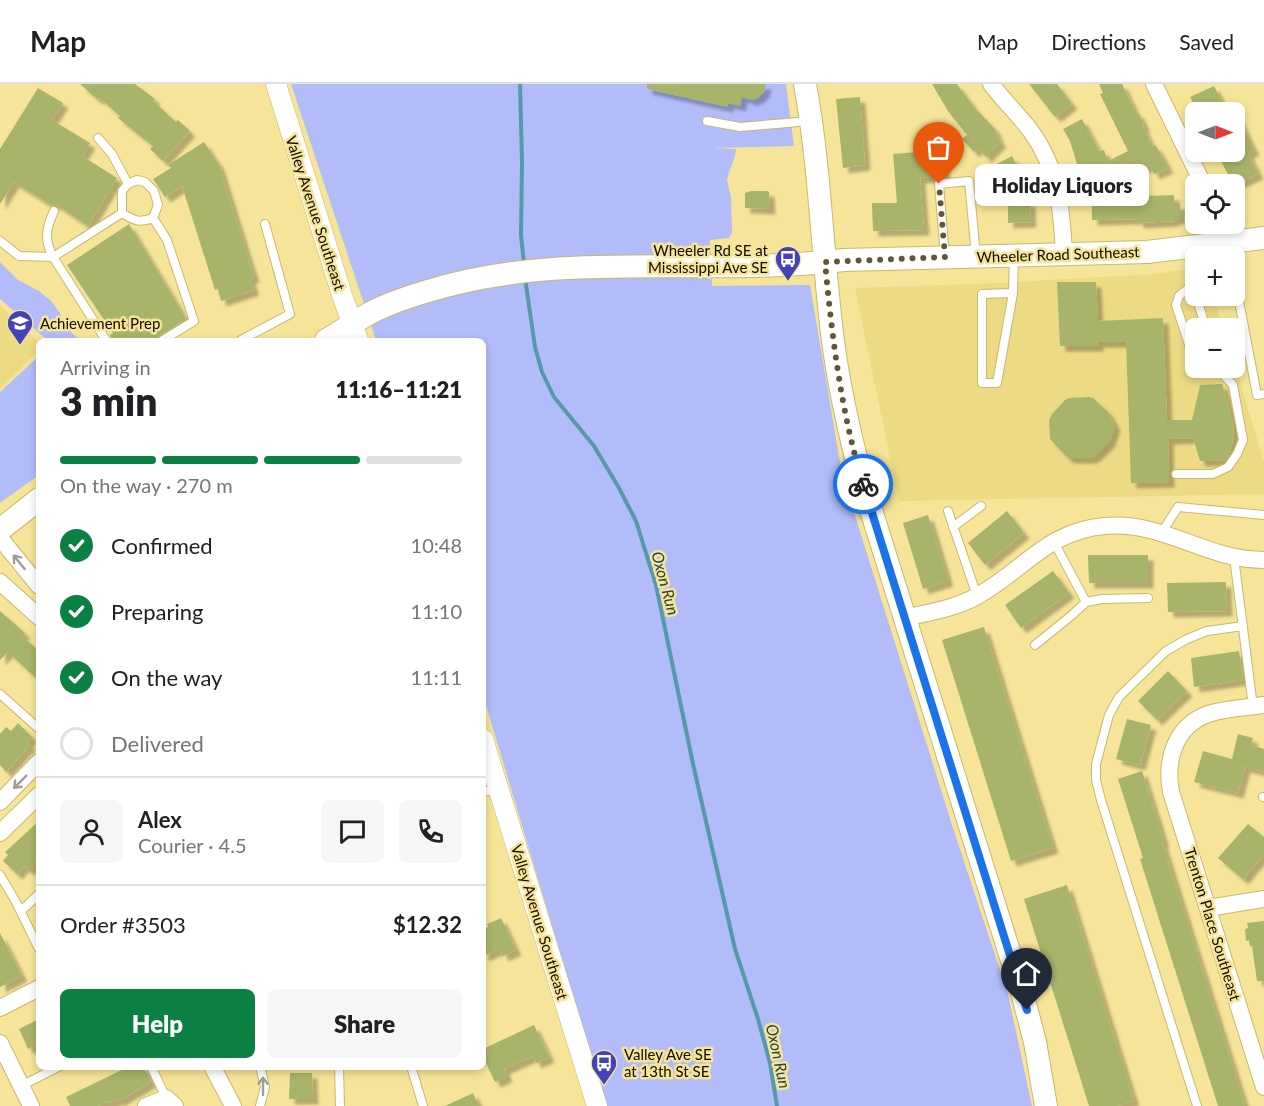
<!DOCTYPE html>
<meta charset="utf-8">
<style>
:root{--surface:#fff;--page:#f6f6f6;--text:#202124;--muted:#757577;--line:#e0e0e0;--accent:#0b8043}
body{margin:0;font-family:Lato,sans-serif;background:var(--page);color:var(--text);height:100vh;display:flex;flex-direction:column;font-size:22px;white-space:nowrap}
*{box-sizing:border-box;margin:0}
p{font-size:20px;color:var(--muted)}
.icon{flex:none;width:33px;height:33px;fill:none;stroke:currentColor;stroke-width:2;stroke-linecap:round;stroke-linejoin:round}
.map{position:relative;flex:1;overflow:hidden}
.side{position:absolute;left:36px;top:254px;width:450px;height:732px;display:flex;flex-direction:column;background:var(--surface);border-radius:9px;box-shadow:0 3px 9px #0003}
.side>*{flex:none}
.needle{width:39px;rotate:90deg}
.tools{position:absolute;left:1185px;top:18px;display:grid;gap:12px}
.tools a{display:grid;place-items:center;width:60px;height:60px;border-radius:9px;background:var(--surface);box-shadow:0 3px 9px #0003;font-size:30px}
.pin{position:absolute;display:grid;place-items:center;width:51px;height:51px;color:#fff;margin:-62px -26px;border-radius:50% 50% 50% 0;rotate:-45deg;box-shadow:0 0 6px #0007}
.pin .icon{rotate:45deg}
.courier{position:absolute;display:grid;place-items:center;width:60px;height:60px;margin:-30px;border:4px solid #1a73e8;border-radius:50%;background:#fff;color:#222;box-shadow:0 2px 8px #0007}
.bubble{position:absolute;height:42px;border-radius:9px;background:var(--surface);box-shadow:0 3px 9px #0003;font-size:20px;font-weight:800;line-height:42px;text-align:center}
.summary em{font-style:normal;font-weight:800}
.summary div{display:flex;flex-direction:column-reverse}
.summary{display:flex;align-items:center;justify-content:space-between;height:102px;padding:0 24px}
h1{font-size:39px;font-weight:800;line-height:45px}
.bar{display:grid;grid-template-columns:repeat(4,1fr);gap:9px 6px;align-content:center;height:72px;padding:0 24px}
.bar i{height:8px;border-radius:4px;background:var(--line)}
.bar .selected{background:var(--accent)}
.bar p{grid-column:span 4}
.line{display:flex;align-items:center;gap:15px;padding:0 24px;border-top:2px solid var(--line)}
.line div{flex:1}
.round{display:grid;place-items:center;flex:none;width:63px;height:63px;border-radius:9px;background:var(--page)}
ol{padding:0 24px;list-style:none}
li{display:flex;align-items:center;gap:18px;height:66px}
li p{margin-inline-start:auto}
li .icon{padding:6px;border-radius:50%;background:var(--accent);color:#fff;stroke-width:4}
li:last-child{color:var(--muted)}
li i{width:33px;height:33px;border:3px solid var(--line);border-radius:50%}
.action{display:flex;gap:12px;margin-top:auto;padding:12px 24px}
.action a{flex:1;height:69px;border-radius:9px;background:var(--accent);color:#fff;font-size:24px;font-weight:800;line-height:69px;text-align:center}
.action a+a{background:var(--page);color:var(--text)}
header{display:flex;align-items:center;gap:36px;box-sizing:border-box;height:84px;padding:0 30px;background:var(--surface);border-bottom:2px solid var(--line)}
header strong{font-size:28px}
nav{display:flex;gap:33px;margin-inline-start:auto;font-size:21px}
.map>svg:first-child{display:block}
.built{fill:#edda84}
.green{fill:#b1bcf9}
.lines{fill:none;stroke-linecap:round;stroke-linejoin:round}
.stream{stroke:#569aaa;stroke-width:4}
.building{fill:#a8b46b;filter:url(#shadow)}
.service-casing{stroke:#c9b86c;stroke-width:10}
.minor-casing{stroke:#c9b86c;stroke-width:18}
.tertiary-casing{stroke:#c9b86c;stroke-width:21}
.secondary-casing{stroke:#c9b86c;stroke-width:24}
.service{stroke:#fff;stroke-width:8}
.minor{stroke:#fff;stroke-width:16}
.tertiary{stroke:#fff;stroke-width:20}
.secondary{stroke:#fff;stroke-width:22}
.oneway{stroke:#a09d99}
.done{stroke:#615735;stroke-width:6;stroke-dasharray:0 10.8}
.route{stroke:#1a73e8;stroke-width:8}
.labels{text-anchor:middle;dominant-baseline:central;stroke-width:5;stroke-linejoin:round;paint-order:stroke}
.street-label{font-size:15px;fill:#110b00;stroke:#f6e598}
.poi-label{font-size:15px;fill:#110b00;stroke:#f6e598;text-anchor:start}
.water-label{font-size:16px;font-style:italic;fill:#23424a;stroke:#f6e598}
</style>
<header>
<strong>Map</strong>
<nav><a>Map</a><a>Directions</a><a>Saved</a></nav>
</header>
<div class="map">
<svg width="1264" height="1022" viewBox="0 0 1264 1022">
<defs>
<filter id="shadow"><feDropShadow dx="5.5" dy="5.5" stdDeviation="1.5" flood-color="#0004"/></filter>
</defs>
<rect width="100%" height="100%" fill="#f6e598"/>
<path class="built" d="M1195,184L1196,212H1213L1223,244H1196V284H1234L1235,281L1264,378V410L899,417L855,204L1001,199L1154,190Z
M0,221L39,259V266L0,305Z"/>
<path class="green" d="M291,0H786L794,62L712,64L736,65L735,72L727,95L731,114L732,148L729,154L710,156L712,202L810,201L842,390L953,744L1008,910L1032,1022H606L483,611V256H376Z
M0,178L18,196L39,207L51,217L60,229L66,243L79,256H47L0,215Z
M39,272V391L0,419V308Z"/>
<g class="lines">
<path class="stream" d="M520,0L522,78L521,151L524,180
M525,194L535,263L542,288L554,313L594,362L619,404L636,437L656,501L693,680L735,865L758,935L770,979L777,1022"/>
</g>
<path class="building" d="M80,0H135L155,15L153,17L176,38L178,36L190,47L163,77L150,65L153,62L118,34L120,32L100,14L97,15Z
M647,0H766L764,8L758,14L752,16L742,13L740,22L728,19V23L647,5Z
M932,0H957L973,22L996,46L995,48L998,51L997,53L1001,58L986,73L978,64L974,68L962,55L967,51L948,27Z
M1029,0H1057L1072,20L1055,33Z
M1099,0H1122L1136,29L1138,28L1144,41L1143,43L1152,62L1155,61L1158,65L1168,84L1154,90L1150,81L1140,85L1135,75L1113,86L1115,94L1112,95L1113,98L1094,108L1113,107V114L1137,113V106H1148V112L1174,111V120H1180V135H1174V137L1138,139V135L1092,136L1091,93L1085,95L1083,89L1080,90L1070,57L1063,45L1082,35L1099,67L1104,66L1108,77L1128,67L1100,10L1103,9Z
M1214,2L1227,28H1198L1190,13Z
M38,4L63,19L52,36L90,59L82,72L117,94L88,142L57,121L53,120L51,121L14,98L0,120V65Z
M860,13L865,81L843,84L836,15Z
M1234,25L1254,66L1248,69L1258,90L1234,101L1216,68H1234Z
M204,58L219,81L254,193L250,195L254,206L221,217L218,205L215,206L182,102L165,113L153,95L171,84L168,81Z
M943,66L945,92L920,94L924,146L873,147L872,119H897L893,70Z
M1012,72L1022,92L1003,102L993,82Z
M751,107H767L769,108L770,125L745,124V109Z
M1008,117H1030L1031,138L1008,139Z
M129,140L186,235L160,251L157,256H112L110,251L113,249L67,181Z
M1057,198H1096L1098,237L1163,234L1167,336H1192L1200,301L1222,300L1233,338L1234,353L1230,369L1225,376L1200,377L1193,354L1168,355L1169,398L1131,399L1126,258H1098V262H1060Z
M1089,313L1093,314L1108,328L1115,342L1109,358L1095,372L1091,374H1071L1067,373L1050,355L1049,336L1052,330L1065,316L1069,314Z
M1007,427L1024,449L985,481L968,459Z
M928,431L948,497L923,505L903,439Z
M1088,471H1148V499H1089Z
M1053,487L1069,509L1021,544L1005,521Z
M1226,498L1227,527L1168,528L1167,499Z
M0,527L25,549L22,552L39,567V597L8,568L0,576Z
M984,543L1053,764L1011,777L942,556Z
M1239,567L1243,596L1194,603L1191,574Z
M1168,587L1187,607L1157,636L1138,617Z
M1127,635L1151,641L1140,681L1116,675Z
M18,639L32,653L27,658L30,661L6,688L0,681V650L6,643L11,647Z
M1238,650L1253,654L1251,661L1264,665V688L1245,683L1238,709L1194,698L1203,667L1232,675Z
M1142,687L1164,758H1162L1245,1022H1218L1140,775L1143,774L1118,695Z
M39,737V776L29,786L24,782L17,790L3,777L8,771L5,768Z
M1248,740L1264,753V770L1243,795L1218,774Z
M1067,801L1134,1017L1117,1022H1089L1024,815Z
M501,834L516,866L503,872L500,865L483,872V845L488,843L487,840Z
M1264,837V897H1257L1252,862H1250L1249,856L1246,857L1245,845L1248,844L1247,839Z
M0,849L22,892L0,903Z
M39,935V959L28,965L19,945Z
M534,941L549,973L536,979L533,972L504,985L507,993L495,998L483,973V965Z
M130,982H143L151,998L119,1017L118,1015L110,1019L109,1017L98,1022H70L66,1013Z
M290,989H312L313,1015H289Z
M473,1009L479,1022H445Z"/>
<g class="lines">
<g class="service-casing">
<path id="service" d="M707,37L740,43L810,37
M98,54L112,70L128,100L137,96L145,98L154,107L158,121L153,134L167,156L194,237L163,256
M54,127C46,144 44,156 53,173L122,129C134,137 140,139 153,134
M122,129V107L128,100
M0,157L19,172L53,173L106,256
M1189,164L1192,201L1196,210
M945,173L939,100L969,97L976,172
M1234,191L1257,311L1264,310
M1192,201L1179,212L1176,221L1196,282
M1013,209L982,210V299H997L1013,209L1014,172
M1196,212L1206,244
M241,256L290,230L265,140
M1198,284H1208
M1176,390H1213L1228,383L1237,370L1243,356L1233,301L1217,284
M948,427L977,512
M953,443L981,422
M1162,448L1178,423L1264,431
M1054,458L1086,518L1102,515L1148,514
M1234,473L1253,623
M1035,561L1072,531L1086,518
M0,610L39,645
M483,708L498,705
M1263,713H1264
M0,791L16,818L39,865
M21,827L39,810
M151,982L166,1014
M339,982L340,1022
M411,982L423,1022
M21,1002L60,982
M260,1022L265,1003L260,982
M1197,1022L1101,716L1096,696V680L1109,631L1119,613L1166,567L1187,555L1207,547L1243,542"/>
</g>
<g class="minor-casing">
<path id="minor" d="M991,0C1003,16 1018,30 1030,46C1058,83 1062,126 1064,170
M1154,0L1203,100
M1221,140L1227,159
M0,454L39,502
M0,498L39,533
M905,534C930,528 957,524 979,511C1025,485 1047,447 1105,442C1166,437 1204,476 1264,476
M1264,621C1246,624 1226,624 1208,630C1175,642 1165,676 1171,708L1264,1003
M0,718L39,678
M0,749L39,711
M1208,824L1264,815
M0,924L39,904
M0,959L31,1022
M212,982L233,1022
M146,1022L166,1014L175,1022"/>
</g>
<g class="tertiary-casing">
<path id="tertiary" d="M276,0L342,211L358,256
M483,655L597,1022"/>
</g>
<g class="secondary-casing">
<path id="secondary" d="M805,0C820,82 822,166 832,249C838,299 849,348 862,397L1023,912L1035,958L1046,1022
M326,256C343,247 359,234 376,226C393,218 411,212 428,207C563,165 705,193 844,176L1147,168L1264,154
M0,446L39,415"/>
</g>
<use href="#service" class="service"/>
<use href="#minor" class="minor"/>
<use href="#tertiary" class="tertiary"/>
<use href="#secondary" class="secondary"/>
</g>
<defs><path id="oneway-shaft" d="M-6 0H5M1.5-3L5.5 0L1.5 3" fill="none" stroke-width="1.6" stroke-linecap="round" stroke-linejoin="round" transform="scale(1.5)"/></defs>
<g class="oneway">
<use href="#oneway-shaft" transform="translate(19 478) rotate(-129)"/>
<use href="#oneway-shaft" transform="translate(20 698) rotate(135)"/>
<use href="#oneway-shaft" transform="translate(263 1002) rotate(-90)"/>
</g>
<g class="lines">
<path class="done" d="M863,400C841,328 832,253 825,178L945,173L939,100"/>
<path class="route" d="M863,400L1027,926"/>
</g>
<defs>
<g id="bus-pin" transform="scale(1.35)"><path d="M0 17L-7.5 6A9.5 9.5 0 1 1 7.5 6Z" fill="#4442b8" stroke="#f6e598"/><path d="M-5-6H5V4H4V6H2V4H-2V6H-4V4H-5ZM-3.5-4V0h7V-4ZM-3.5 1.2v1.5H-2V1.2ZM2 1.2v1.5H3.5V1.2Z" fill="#fff"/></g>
<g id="school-pin" transform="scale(1.35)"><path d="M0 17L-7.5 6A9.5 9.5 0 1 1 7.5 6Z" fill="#4442b8" stroke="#f6e598"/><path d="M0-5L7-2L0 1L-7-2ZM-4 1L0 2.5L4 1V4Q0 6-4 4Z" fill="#fff"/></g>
</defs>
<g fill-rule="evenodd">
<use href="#bus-pin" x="788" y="175"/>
<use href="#school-pin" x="20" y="239"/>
<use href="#bus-pin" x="604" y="979"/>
</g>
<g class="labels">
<g class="street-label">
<text transform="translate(316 129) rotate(72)">Valley Avenue Southeast</text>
<text transform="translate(1058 170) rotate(-2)">Wheeler Road Southeast</text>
<text transform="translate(540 838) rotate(73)">Valley Avenue Southeast</text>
<text transform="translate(1213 840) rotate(73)">Trenton Place Southeast</text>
</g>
<g class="poi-label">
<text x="768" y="166" text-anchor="end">Wheeler Rd SE at<tspan x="768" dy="17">Mississippi Ave SE</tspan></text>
<text x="40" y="239">Achievement Prep</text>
<text x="624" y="970">Valley Ave SE<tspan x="624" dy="17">at 13th St SE</tspan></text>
</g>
<g class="water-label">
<text transform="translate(666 499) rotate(75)">Oxon Run</text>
<text transform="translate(779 972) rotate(78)">Oxon Run</text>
</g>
</g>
</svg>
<div class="tools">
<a><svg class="needle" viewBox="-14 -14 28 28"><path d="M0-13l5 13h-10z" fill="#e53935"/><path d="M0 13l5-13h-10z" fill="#757577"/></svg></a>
<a><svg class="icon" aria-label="locate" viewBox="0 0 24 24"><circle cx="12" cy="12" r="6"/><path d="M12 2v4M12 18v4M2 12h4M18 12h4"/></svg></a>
<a>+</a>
<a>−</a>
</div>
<div class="pin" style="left:939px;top:100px;background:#ea580c"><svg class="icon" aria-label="bag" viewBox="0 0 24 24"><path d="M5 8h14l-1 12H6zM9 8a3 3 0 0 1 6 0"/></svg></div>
<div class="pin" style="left:1027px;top:926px;background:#1f2937"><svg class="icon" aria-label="home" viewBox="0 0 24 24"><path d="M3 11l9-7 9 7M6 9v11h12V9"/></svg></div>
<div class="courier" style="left:863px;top:400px"><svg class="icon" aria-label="bike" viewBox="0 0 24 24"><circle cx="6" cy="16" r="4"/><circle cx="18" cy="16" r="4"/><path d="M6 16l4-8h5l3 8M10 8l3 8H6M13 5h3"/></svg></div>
<div class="bubble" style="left:975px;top:80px;width:174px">Holiday Liquors</div>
<section class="side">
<div class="summary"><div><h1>3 min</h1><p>Arriving in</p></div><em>11:16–11:21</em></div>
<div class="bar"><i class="selected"></i><i class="selected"></i><i class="selected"></i><i></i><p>On the way · 270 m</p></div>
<ol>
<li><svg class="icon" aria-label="check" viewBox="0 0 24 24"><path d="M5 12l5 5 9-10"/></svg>Confirmed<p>10:48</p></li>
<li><svg class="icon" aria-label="check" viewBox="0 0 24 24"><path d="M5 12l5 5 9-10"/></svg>Preparing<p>11:10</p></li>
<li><svg class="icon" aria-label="check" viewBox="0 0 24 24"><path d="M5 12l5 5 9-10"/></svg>On the way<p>11:11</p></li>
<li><i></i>Delivered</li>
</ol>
<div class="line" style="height:108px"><a class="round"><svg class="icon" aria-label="person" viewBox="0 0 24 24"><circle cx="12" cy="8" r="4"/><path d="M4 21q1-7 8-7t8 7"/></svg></a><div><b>Alex</b><p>Courier · 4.5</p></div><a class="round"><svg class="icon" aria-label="chat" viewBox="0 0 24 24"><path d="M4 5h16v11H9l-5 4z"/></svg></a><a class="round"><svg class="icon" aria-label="phone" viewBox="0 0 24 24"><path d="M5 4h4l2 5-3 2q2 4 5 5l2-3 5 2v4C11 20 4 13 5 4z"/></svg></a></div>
<div class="line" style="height:78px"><div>Order #3503</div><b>$12.32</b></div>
<div class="action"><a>Help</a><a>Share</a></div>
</section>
</div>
